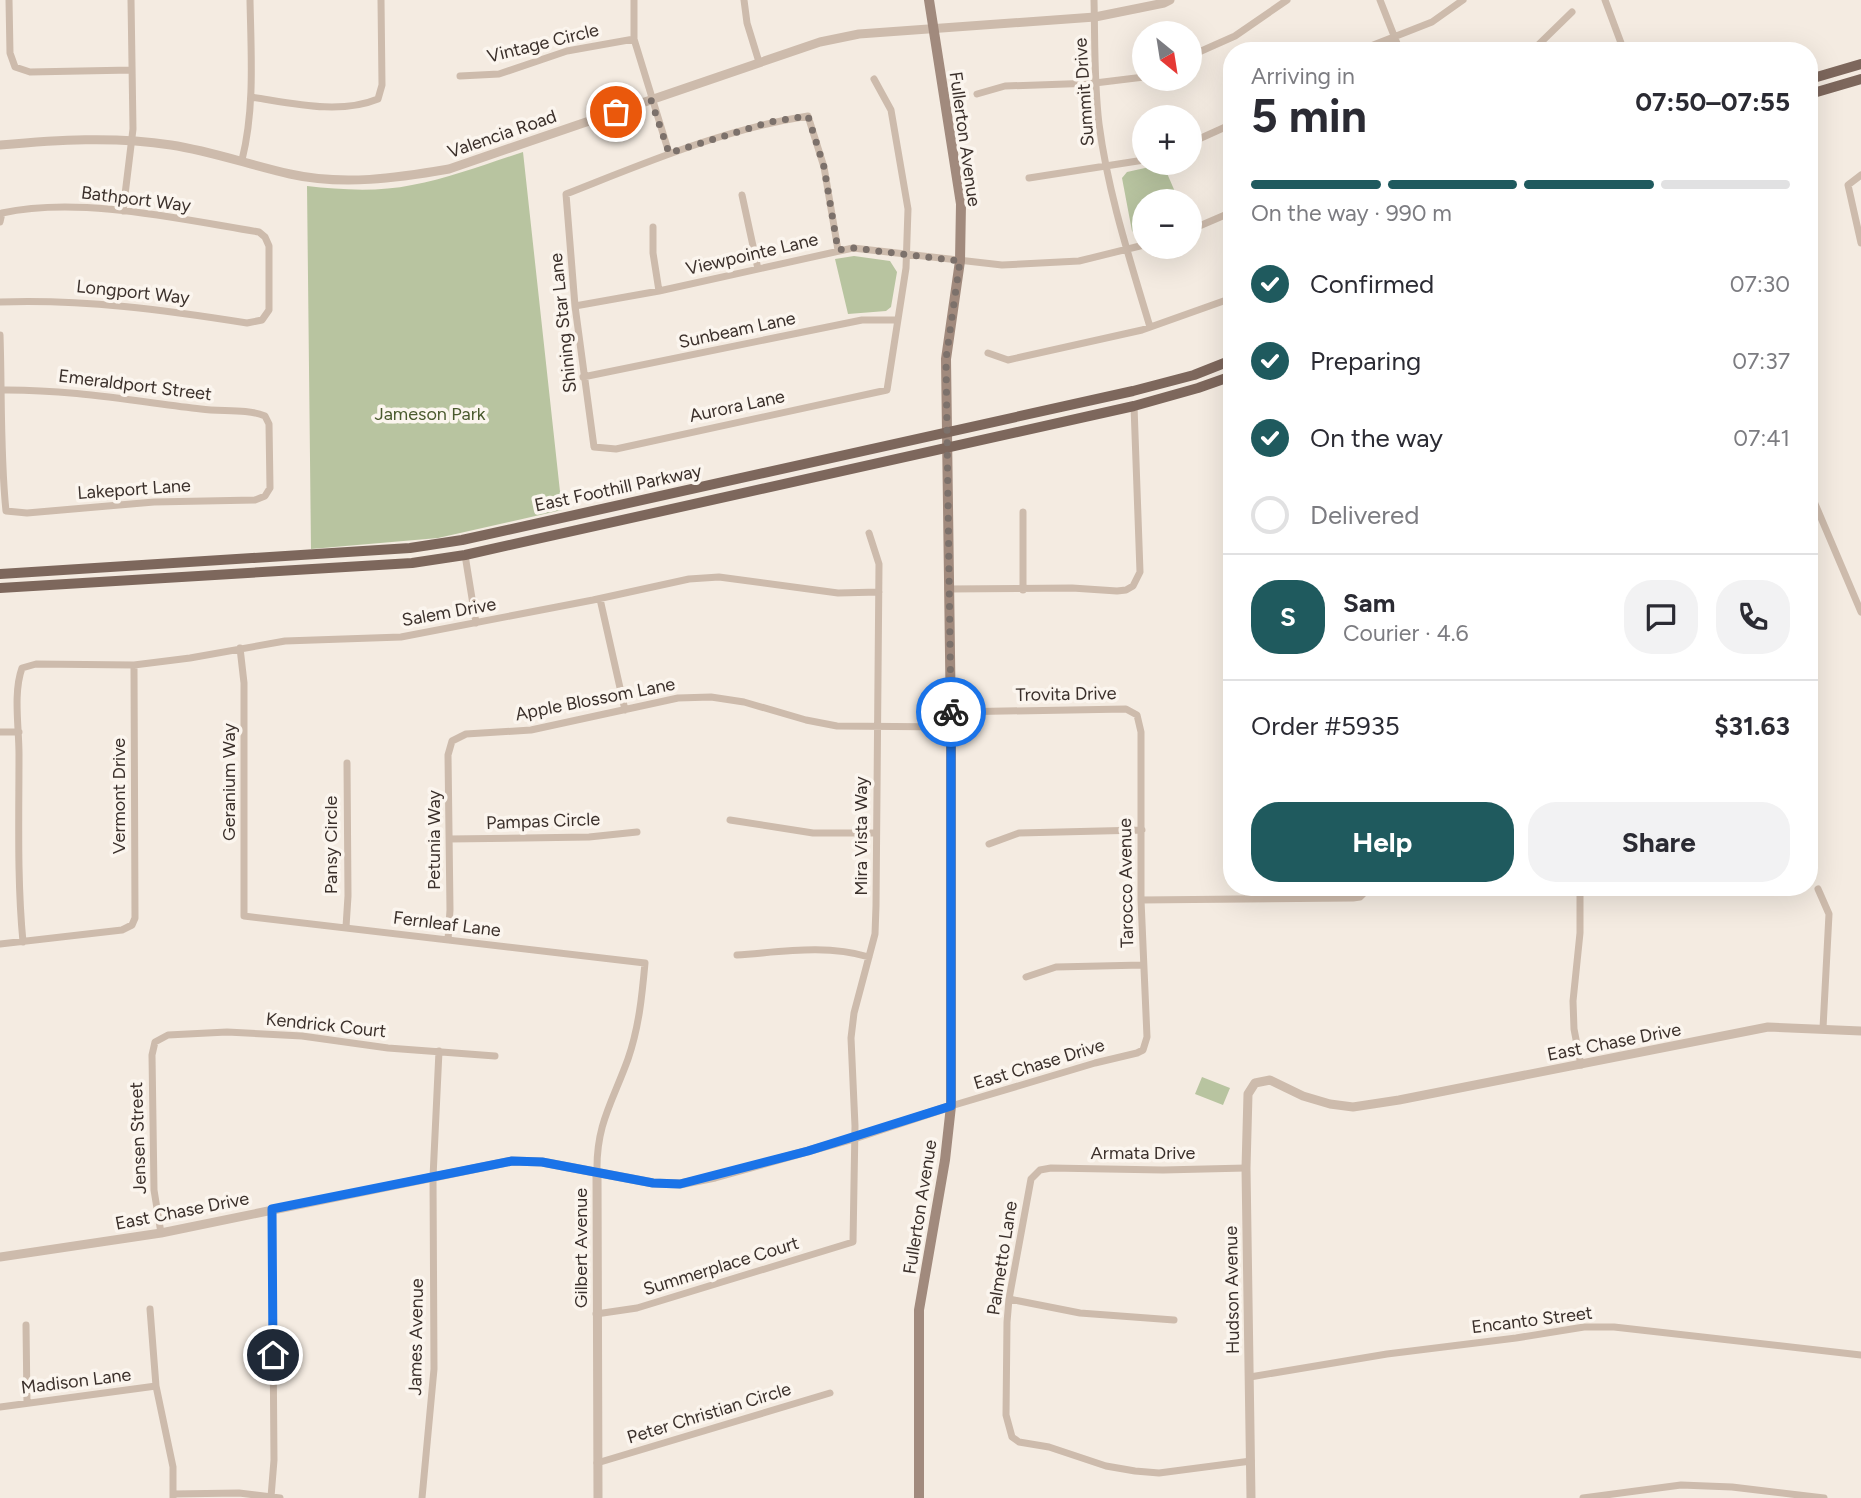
<!DOCTYPE html>
<meta charset="utf-8">
<style>
:root{--surface:#fff;--page:#f2f2f3;--text:#2b2b33;--muted:#7c7c81;--line:#e1e1e2;--accent:#1f5a5e}
body{margin:0;font-family:Figtree,sans-serif;background:var(--page);color:var(--text);height:100vh;display:flex;flex-direction:column;font-size:26px;white-space:nowrap}
*{box-sizing:border-box;margin:0}
p{font-size:23px;color:var(--muted)}
.icon{flex:none;width:38px;height:38px;fill:none;stroke:currentColor;stroke-width:2;stroke-linecap:round;stroke-linejoin:round}
.map{position:relative;flex:1;overflow:hidden}
.sheet{position:absolute;left:1223px;top:42px;width:595px;height:854px;display:flex;flex-direction:column;background:var(--surface);border-radius:28px;box-shadow:0 7px 28px #0002}
.sheet>*{flex:none}
.needle{width:46px;rotate:150deg}
.buttons{position:absolute;left:1132px;top:21px;display:grid;gap:14px}
.buttons a{display:grid;place-items:center;width:70px;height:70px;border-radius:50%;background:var(--surface);box-shadow:0 7px 28px #0002;font-size:35px}
.pin{position:absolute;display:grid;place-items:center;width:60px;height:60px;color:#fff;margin:-30px;border:4px solid #fff;border-radius:50%;box-shadow:0 2px 7px #0007}
.courier{position:absolute;display:grid;place-items:center;width:70px;height:70px;margin:-35px;border:5px solid #1a73e8;border-radius:50%;background:#fff;color:#222;box-shadow:0 2px 9px #0007}
.summary em{font-style:normal;font-weight:700}
.summary div{display:flex;flex-direction:column-reverse}
.summary{display:flex;align-items:center;justify-content:space-between;height:119px;padding:0 28px}
h1{font-size:46px;font-weight:700;line-height:52px}
.bar{display:grid;grid-template-columns:repeat(4,1fr);gap:10px 7px;align-content:center;height:84px;padding:0 28px}
.bar i{height:9px;border-radius:5px;background:var(--line)}
.bar .on{background:var(--accent)}
.bar p{grid-column:span 4}
.line{display:flex;align-items:center;gap:18px;padding:0 28px;border-top:2px solid var(--line)}
.line div{flex:1}
.round{display:grid;place-items:center;flex:none;width:74px;height:74px;border-radius:28px;background:var(--page)}
ol{padding:0 28px;list-style:none}
li{display:flex;align-items:center;gap:21px;height:77px}
li p{margin-inline-start:auto}
li .icon{padding:7px;border-radius:50%;background:var(--accent);color:#fff;stroke-width:4}
li:last-child{color:var(--muted)}
li i{width:38px;height:38px;border:4px solid var(--line);border-radius:50%}
.action{display:flex;gap:14px;margin-top:auto;padding:14px 28px}
.action a{flex:1;height:80px;border-radius:28px;background:var(--accent);color:#fff;font-size:28px;font-weight:700;line-height:80px;text-align:center}
.action a+a{background:var(--page);color:var(--text)}
.map>svg:first-child{display:block}
.green{fill:#b8c4a0}
.lines{fill:none;stroke-linecap:round;stroke-linejoin:round}
.minor{stroke:#cdbbac;stroke-width:7}
.tertiary{stroke:#cdbbac;stroke-width:9}
.secondary{stroke:#a18a7d;stroke-width:10}
.primary{stroke:#7d675c;stroke-width:10}
.done{stroke:#7c716b;stroke-width:7;stroke-dasharray:0 12.6}
.route{stroke:#1a73e8;stroke-width:9}
.labels{text-anchor:middle;dominant-baseline:central;stroke-width:7;stroke-linejoin:round;paint-order:stroke}
.street-label{font-size:18px;fill:#3b302b;stroke:#fbf5ee}
.park-label{font-size:18px;fill:#4a5a2e;stroke:#fbf5ee}
</style>
<div class="map">
<svg width="1861" height="1498" viewBox="0 0 1861 1498">
<rect width="100%" height="100%" fill="#f4ebe1"/>
<path class="green" d="M523,152L562,510L438,538L311,549L307,186C341,190 379,192 412,185C450,178 486,164 523,152Z
M1163,164L1179,201H1144V235L1140,237L1132,231L1122,178L1127,172Z
M854,256L890,261L897,272L891,307L886,311L848,314L835,259Z
M1202,1077L1230,1088L1223,1105L1195,1094Z"/>
<g class="lines">
<path class="minor" d="M9,0L10,53L15,67L30,72L132,70
M634,0V39L669,153
M744,0L747,23L759,62
M1094,0C1095,41 1094,83 1099,124C1108,193 1130,260 1150,327
M1380,0L1400,51
M1605,0L1624,51
M1358,51L1432,22L1463,0
M1532,51L1572,12
M1190,56L1235,36L1287,0
M460,76L499,74L567,51L634,39
M977,94L1005,86L1095,83L1144,77
M251,97C291,103 339,115 378,99L382,85L381,0
M1190,143L1232,124
M242,160C255,108 251,53 250,0
M1861,175L1848,185L1861,243
M1029,178L1144,160
M742,195L758,269
M123,211L133,129L131,0
M0,222L2,213C80,196 180,219 259,232L265,237L269,246V310L262,320L247,323C165,310 84,299 0,302
M653,227V253L659,291
M1190,230L1232,212
M838,250L824,167L808,116C724,129 645,163 566,194L575,306L594,447L616,449L887,390L906,268L908,209L891,110L874,79
M575,306L659,291L853,248L1002,265L1079,261L1144,245
M0,335C2,393 0,454 6,511L27,513L154,502L255,500L265,496L270,488L269,424L265,416C245,408 222,412 201,409C134,401 67,389 0,390
M988,353L1008,360L1142,330L1232,298
M583,377L862,320H897
M1810,492L1861,612
M465,555L476,623
M948,589L1072,588L1117,591L1126,590L1133,586L1140,572L1134,406
M1023,590V512
M600,599L625,710
M240,648L244,683V916L645,963C642,996 639,1027 628,1059C613,1101 596,1124 597,1172
M951,712L1126,709L1137,715L1141,732V900L1147,1037L1143,1050L1137,1053L1095,1063L951,1106
M0,732H19
M730,820L813,833H876
M449,839L589,837L637,832
M989,844L1019,833L1142,830
M1257,887V899
M1580,887V933L1573,1001L1574,1029L1581,1065
M1818,889L1829,914L1823,1028
M1141,900L1353,898L1360,897L1370,887
M346,927L348,896L347,763
M448,940L450,910L448,755L452,741L466,734L531,730L678,698L711,697L744,702L806,720L837,726L951,727
M23,942C17,880 19,816 19,754C19,727 13,693 22,668L36,664L134,665L190,658L285,641L401,637L593,600L689,579L719,577L838,593L879,592
M0,944L122,930L132,925L135,918L134,665
M737,955C781,952 825,944 869,957
M1026,977L1056,967L1143,965
M1246,1168L1163,1170L1051,1168L1040,1170L1031,1179L1009,1299L1007,1322L1006,1415L1012,1437L1019,1442L1049,1447L1106,1466L1135,1471L1159,1473L1251,1461
M161,1233L154,1190L152,1055L155,1042L168,1035L227,1032L302,1036L388,1048L495,1056
M1009,1299L1080,1313L1174,1320
M150,1309L156,1386L173,1467V1498
M596,1314L637,1308L853,1242L855,1126L851,1038L854,1013L875,934L876,906L879,564L869,533
M26,1325L27,1403
M1250,1377L1387,1354L1516,1338L1584,1327H1614L1861,1355
M0,1407L156,1386
M597,1463L830,1393
M173,1494L239,1493L280,1498
M271,1497L274,1460L272,1209
M422,1498L434,1369L433,1177L439,1051
M1583,1498L1681,1485L1732,1487L1824,1498"/>
<path class="tertiary" d="M0,145C56,140 114,136 171,145C211,151 250,165 290,174C343,186 397,178 449,169L820,42L859,34L1095,17L1164,3L1170,0
M597,1172L598,1498
M0,1257L161,1233L512,1161L542,1162L653,1183L680,1184L715,1177L854,1138L951,1106
M1251,1498L1246,1168L1248,1094L1255,1083L1270,1080L1303,1096L1330,1104L1353,1107L1399,1100L1768,1027L1861,1031"/>
<path class="secondary" d="M919,1498V1310L945,1160L951,1106V727L946,359L960,261L961,204L929,0"/>
<path class="primary" d="M1810,79L1861,64
M1810,94L1861,79
M0,574L410,548L462,540L1133,391L1194,375L1232,360
M0,588L412,563L465,555L1134,406L1198,388L1232,376"/>
</g>
<g class="lines">
<path class="done" d="M616,112L651,100L669,153L770,122L808,116L824,167L838,250L853,248L960,261L946,359L951,712"/>
<path class="route" d="M273,1355L272,1209L512,1161L542,1162L653,1183L680,1184L808,1151L951,1106V712"/>
</g>
<g class="labels">
<g class="street-label">
<text transform="translate(543 43) rotate(-14)">Vintage Circle</text>
<text transform="translate(1084 92) rotate(-94)">Summit Drive</text>
<text transform="translate(502 134) rotate(-19)">Valencia Road</text>
<text transform="translate(965 139) rotate(82)">Fullerton Avenue</text>
<text transform="translate(136 199) rotate(7)">Bathport Way</text>
<text transform="translate(752 254) rotate(-13)">Viewpointe Lane</text>
<text transform="translate(133 292) rotate(6)">Longport Way</text>
<text transform="translate(563 323) rotate(-96)">Shining Star Lane</text>
<text transform="translate(737 330) rotate(-12)">Sunbeam Lane</text>
<text transform="translate(135 385) rotate(7)">Emeraldport Street</text>
<text transform="translate(737 406) rotate(-12)">Aurora Lane</text>
<text transform="translate(618 488) rotate(-12)">East Foothill Parkway</text>
<text transform="translate(134 489) rotate(-4)">Lakeport Lane</text>
<text transform="translate(449 612) rotate(-10)">Salem Drive</text>
<text transform="translate(1066 694) rotate(-1)">Trovita Drive</text>
<text transform="translate(595 699) rotate(-11)">Apple Blossom Lane</text>
<text transform="translate(229 782) rotate(-90)">Geranium Way</text>
<text transform="translate(119 796) rotate(-90)">Vermont Drive</text>
<text transform="translate(543 821) rotate(-2)">Pampas Circle</text>
<text transform="translate(861 836) rotate(-90)">Mira Vista Way</text>
<text transform="translate(434 840) rotate(-90)">Petunia Way</text>
<text transform="translate(331 845) rotate(-90)">Pansy Circle</text>
<text transform="translate(1126 883) rotate(-91)">Tarocco Avenue</text>
<text transform="translate(447 924) rotate(7)">Fernleaf Lane</text>
<text transform="translate(326 1025) rotate(6)">Kendrick Court</text>
<text transform="translate(1614 1042) rotate(-11)">East Chase Drive</text>
<text transform="translate(1039 1064) rotate(-17)">East Chase Drive</text>
<text transform="translate(138 1138) rotate(-92)">Jensen Street</text>
<text x="1143" y="1153">Armata Drive</text>
<text transform="translate(920 1207) rotate(-81)">Fullerton Avenue</text>
<text transform="translate(182 1211) rotate(-11)">East Chase Drive</text>
<text transform="translate(581 1248) rotate(-90)">Gilbert Avenue</text>
<text transform="translate(1002 1258) rotate(-81)">Palmetto Lane</text>
<text transform="translate(721 1266) rotate(-17)">Summerplace Court</text>
<text transform="translate(1232 1290) rotate(-91)">Hudson Avenue</text>
<text transform="translate(1532 1320) rotate(-7)">Encanto Street</text>
<text transform="translate(416 1337) rotate(-89)">James Avenue</text>
<text transform="translate(76 1381) rotate(-7)">Madison Lane</text>
<text transform="translate(709 1413) rotate(-17)">Peter Christian Circle</text>
</g>
<g class="park-label">
<text x="430" y="414">Jameson Park</text>
</g>
</g>
</svg>
<div class="buttons">
<a><svg class="needle" viewBox="-14 -14 28 28"><path d="M0-13l5 13h-10z" fill="#e53935"/><path d="M0 13l5-13h-10z" fill="#7c7c81"/></svg></a>
<a>+</a>
<a>−</a>
</div>
<div class="pin" style="left:616px;top:112px;background:#ea580c"><svg class="icon" aria-label="bag" viewBox="0 0 24 24"><path d="M5 8h14l-1 12H6zM9 8a3 3 0 0 1 6 0"/></svg></div>
<div class="pin" style="left:273px;top:1355px;background:#1f2937"><svg class="icon" aria-label="home" viewBox="0 0 24 24"><path d="M3 11l9-7 9 7M6 9v11h12V9"/></svg></div>
<div class="courier" style="left:951px;top:712px"><svg class="icon" aria-label="bike" viewBox="0 0 24 24"><circle cx="6" cy="16" r="4"/><circle cx="18" cy="16" r="4"/><path d="M6 16l4-8h5l3 8M10 8l3 8H6M13 5h3"/></svg></div>
<section class="sheet">
<div class="summary"><div><h1>5 min</h1><p>Arriving in</p></div><em>07:50–07:55</em></div>
<div class="bar"><i class="on"></i><i class="on"></i><i class="on"></i><i></i><p>On the way · 990 m</p></div>
<ol>
<li><svg class="icon" aria-label="check" viewBox="0 0 24 24"><path d="M5 12l5 5 9-10"/></svg>Confirmed<p>07:30</p></li>
<li><svg class="icon" aria-label="check" viewBox="0 0 24 24"><path d="M5 12l5 5 9-10"/></svg>Preparing<p>07:37</p></li>
<li><svg class="icon" aria-label="check" viewBox="0 0 24 24"><path d="M5 12l5 5 9-10"/></svg>On the way<p>07:41</p></li>
<li><i></i>Delivered</li>
</ol>
<div class="line" style="height:126px"><b class="round" style="background:var(--accent);color:#fff">S</b><div><b>Sam</b><p>Courier · 4.6</p></div><a class="round"><svg class="icon" aria-label="chat" viewBox="0 0 24 24"><path d="M4 5h16v11H9l-5 4z"/></svg></a><a class="round"><svg class="icon" aria-label="phone" viewBox="0 0 24 24"><path d="M5 4h4l2 5-3 2q2 4 5 5l2-3 5 2v4C11 20 4 13 5 4z"/></svg></a></div>
<div class="line" style="height:91px"><div>Order #5935</div><b>$31.63</b></div>
<div class="action"><a>Help</a><a>Share</a></div>
</section>
</div>
